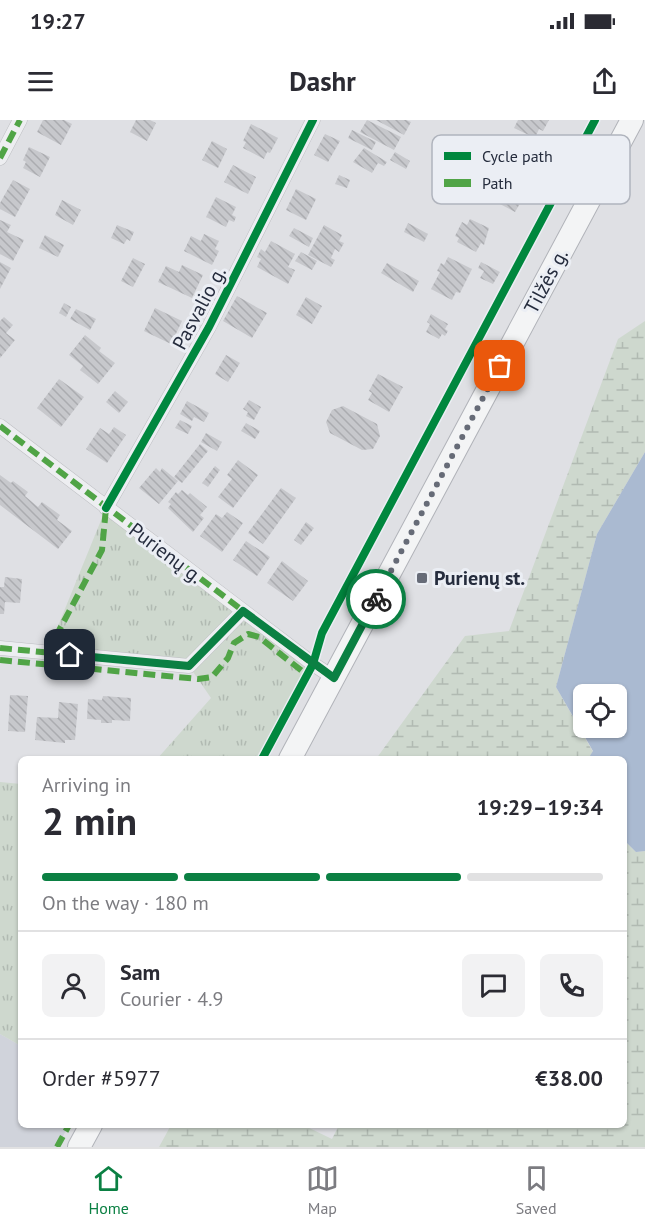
<!DOCTYPE html>
<meta charset="utf-8">
<style>
:root{--surface:#fff;--page:#f2f2f3;--text:#2b2b33;--muted:#7c7c81;--line:#e1e1e2;--accent:#0b8043}
body{margin:0;font-family:"PT Sans",sans-serif;background:var(--page);color:var(--text);height:100vh;display:flex;flex-direction:column;font-size:22px;white-space:nowrap}
*{box-sizing:border-box;margin:0}
p{font-size:20px;color:var(--muted)}
.icon{flex:none;width:33px;height:33px;fill:none;stroke:currentColor;stroke-width:2;stroke-linecap:round;stroke-linejoin:round}
.map{position:relative;flex:1;overflow:hidden}
.sheet{position:absolute;left:18px;top:636px;width:609px;height:372px;display:flex;flex-direction:column;background:var(--surface);border-radius:9px;box-shadow:0 2px 4px #0004}
.sheet>*{flex:none}
.fabs{position:absolute;left:573px;top:564px;display:grid;gap:12px}
.fabs a{display:grid;place-items:center;width:54px;height:54px;border-radius:9px;background:var(--surface);box-shadow:0 2px 4px #0004;font-size:30px}
.pin{position:absolute;display:grid;place-items:center;width:51px;height:51px;color:#fff;margin:-26px;border-radius:12px;box-shadow:0 3px 9px #0006}
.courier{position:absolute;display:grid;place-items:center;width:60px;height:60px;margin:-30px;border:4px solid #0b8043;border-radius:50%;background:#fff;color:#222;box-shadow:0 2px 8px #0007}
.head em{font-style:normal;font-weight:800}
.head div{display:flex;flex-direction:column-reverse}
.head{display:flex;align-items:center;justify-content:space-between;height:102px;padding:0 24px}
h1{font-size:39px;font-weight:800;line-height:45px}
.bar{display:grid;grid-template-columns:repeat(4,1fr);gap:9px 6px;align-content:center;height:72px;padding:0 24px}
.bar i{height:8px;border-radius:4px;background:var(--line)}
.bar .current{background:var(--accent)}
.bar p{grid-column:span 4}
.line{display:flex;align-items:center;gap:15px;padding:0 24px;border-top:2px solid var(--line)}
.line div{flex:1}
.round{display:grid;place-items:center;flex:none;width:63px;height:63px;border-radius:9px;background:var(--page)}
.status{display:flex;justify-content:space-between;align-items:center;height:42px;padding:0 30px;background:var(--surface);direction:ltr}
.status svg{height:16px;fill:currentColor}
header{display:flex;justify-content:space-between;align-items:center;height:78px;padding:0 24px;background:var(--surface);font-size:27px;font-weight:800}
.tabs{display:flex;justify-content:space-around;align-items:center;height:84px;border-top:2px solid var(--line);background:var(--surface);font-size:16px;color:var(--muted)}
.tabs a{display:grid;justify-items:center;gap:3px}
.tabs .current{color:var(--accent)}
.map>svg:first-child{display:block}
.built{fill:#d0d3db}
.grass{fill:url(#grass-tufts)}
.wetland{fill:url(#wetland-marsh)}
.water{fill:#aabad1;fill-rule:evenodd}
.building{fill:url(#building-back-hatch)}
.lines{fill:none;stroke-linecap:round;stroke-linejoin:round}
.minor-casing{stroke:#bdbec2;stroke-width:15}
.trunk-casing{stroke:#b1b3b9;stroke-width:24}
.minor{stroke:#edeef1;stroke-width:14}
.trunk{stroke:#f3f4f5;stroke-width:22}
.quiet{stroke:#50a446;stroke-width:6;stroke-dasharray:12 6;stroke-linecap:butt}
.cycleway-casing{stroke:#ebeef4;stroke-width:11}
.cycleway{stroke:#00873e;stroke-width:8}
.done{stroke:#666b77;stroke-width:6;stroke-dasharray:0 10.8}
.route{stroke:#0b8043;stroke-width:8}
.poi-dot{fill:#666b77;stroke:#ebeef4;stroke-width:2}
.labels{text-anchor:middle;dominant-baseline:central;stroke-width:6;stroke-linejoin:round;paint-order:stroke}
.street-label{font-size:20px;fill:#252c3d;stroke:#ebeef4}
.poi-label{font-size:20px;font-weight:bold;fill:#252c3d;stroke:#ebeef4;text-anchor:start}
.key{fill:#ebeef4;stroke:#b0b4bd;stroke-width:1.5}
.key-label{font-size:16px;fill:#252c3d}
</style>
<div class="status"><b>19:27</b><svg viewBox="0 0 49 12"><path d="M0 12V9h3v3zM5 12V6h3v6zM10 12V3h3v9zM15 12V0h3v12zM26 1h20v11H26zM47 4h2v5h-2z"/></svg></div>
<header><svg class="icon" aria-label="menu" viewBox="0 0 24 24"><path d="M4 6h16M4 12h16M4 18h16"/></svg>Dashr<svg class="icon" aria-label="share" viewBox="0 0 24 24"><path d="M12 15V3M7 8l5-5 5 5M5 13v7h14v-7"/></svg></header>
<div class="map">
<svg width="645" height="1027" viewBox="0 0 645 1027">
<defs>
<pattern id="grass-tufts" width="24" height="20" patternUnits="userSpaceOnUse" patternTransform="scale(1.5)"><rect width="24" height="20" fill="#ced8ce"/><path d="M3 7l-1-3M5 7V3M7 7l1-3M15 17l-1-3M17 17v-4M19 17l1-3" fill="none" stroke="#b1bab2"/></pattern>
<pattern id="wetland-marsh" width="20" height="14" patternUnits="userSpaceOnUse" patternTransform="scale(1.5)"><rect width="20" height="14" fill="#ced8ce"/><path d="M1 5h8M5 5V1M11 12h8M15 12V8" fill="none" stroke="#b1bab2"/></pattern>
<pattern id="building-back-hatch" width="6" height="6" patternUnits="userSpaceOnUse" patternTransform="scale(1.5)"><rect width="6" height="6" fill="#c7c8cc"/><path d="M-1 5l2 2M0 0l6 6M5-1l2 2" fill="none" stroke="#abacb0"/></pattern>
</defs>
<rect width="100%" height="100%" fill="#dfe0e4"/>
<path class="built" d="M0,914L21,926V1005H69L57,1027H0Z"/>
<path class="grass" d="M106,388L313,544L262,639H157L211,578L189,546L47,533Z
M0,662L21,664V926L0,914Z"/>
<path class="wetland" d="M645,201V332L597,414L556,567L593,632L588,639H376L465,516L509,511L618,219Z
M624,720L636,732L645,731V1027H159L171,1005H303L332,1019L339,1005H624Z"/>
<path class="water" d="M645,332V731L636,732L624,720V639H588L593,631L556,567L597,414ZM584,574H616V608H584Z"/>
<path class="building" d="M43,0H64L72,4L61,25L37,12Z
M136,0H150L156,3L147,21L130,12Z
M367,0L401,17L394,30L360,12Z
M376,0H406L411,2L404,15Z
M518,0H549L543,11L539,9L535,18L514,8Z
M251,4L278,18L270,33L267,32L264,39L243,28L246,22L243,21Z
M352,10L376,22L372,30L348,18Z
M325,14L340,21L328,42L314,35Z
M212,21L227,29L218,48L202,40Z
M29,27L50,37L40,57L23,48L26,42L23,40Z
M364,28L387,42L384,46L378,43L372,53L353,42Z
M395,32L410,41L406,49L390,40Z
M233,45L256,57L248,74L224,62Z
M339,55L350,60L347,68L335,64Z
M13,60L30,69L15,97L0,89V83Z
M296,69L316,79L306,100L286,90Z
M505,71L522,80L515,92L498,83Z
M216,77L236,87L232,95L236,97L234,102L229,100L226,107L206,97Z
M62,80L81,90L73,105L55,95Z
M470,99L489,108L484,125L481,123L476,132L457,122L459,118L455,116L462,102L467,105Z
M0,100L11,105L7,112L24,120L13,141L0,134Z
M408,103L428,114L424,122L404,112Z
M117,105L134,112L130,121L127,119L124,124L111,118Z
M324,105L342,115L339,121L344,123L339,132L335,129L331,138L335,140L331,147L308,135Z
M294,108L313,118L309,127L289,116Z
M204,114L219,121L215,129L219,131L212,145L184,131L191,116L201,121Z
M45,115L64,125L58,137L39,128Z
M271,121L295,134L288,147L295,150L288,164L257,147L261,139L257,137L261,129L265,132Z
M301,132L317,141L312,150L295,141Z
M448,137L472,149L460,173L456,172L452,180L431,169L440,152L437,151L441,143L444,145Z
M133,138L145,144L133,167L121,161Z
M0,142L11,148L0,169Z
M481,142L500,152L493,164L480,158L484,151L478,148Z
M387,143L419,161L413,172L381,153Z
M182,145L203,155L192,178L158,162L166,146L179,152Z
M237,176L267,193L252,218L223,201Z
M306,177L322,186L312,204L296,195Z
M64,183L71,187L66,197L59,193Z
M155,188L182,201L171,224L144,211Z
M76,189L96,199L90,210L70,199Z
M431,194L448,204L445,209L448,211L445,216L442,214L439,219L426,212L430,204L427,202Z
M4,197L13,205L6,213L15,220L0,238V201Z
M85,215L101,228L99,231L115,243L98,264L80,250L83,246L69,235Z
M226,235L240,243L228,262L215,254Z
M378,254L403,267L389,292L368,280L372,273L369,271Z
M59,259L84,277L61,307L37,288Z
M115,271L128,282L119,293L106,282Z
M249,280L261,287L254,300L246,296L248,292L243,289Z
M187,281L209,293L204,302L194,297L192,301L180,294Z
M343,286L377,304L380,316L373,329L362,330L330,313L326,302L332,290Z
M180,300L192,306L188,314L175,308Z
M246,303L260,311L255,319L241,311Z
M114,307L126,315L107,343L86,329L100,308L109,314Z
M206,313L222,322L217,331L201,322Z
M200,324L208,331L182,363L174,357Z
M238,340L258,355L233,388L218,377L232,359L227,355Z
M215,346L220,350L208,367L202,363Z
M156,348L160,352L162,348L178,361L159,384L139,368Z
M0,355L11,363L13,361L28,372L25,376L38,387L42,382L60,395L57,400L72,411L58,429L0,385Z
M281,368L296,378L263,424L248,413Z
M182,370L188,375L190,373L207,387L200,395L204,398L193,412L168,388L171,384L168,382L176,372L178,374Z
M227,392L243,403L222,432L200,416L216,394L222,398Z
M306,402L314,408L301,425L294,420Z
M246,421L270,437L257,456L233,440Z
M282,441L308,461L293,481L267,463Z
M5,457L22,459L20,483L5,482L4,494H0V467H4Z
M10,575L28,576L25,612L8,611Z
M103,576L131,578L130,601L112,600V603H101V600L87,599L88,579L102,580Z
M59,582L78,584L75,620H65V623L35,620L37,597L58,598Z"/>
<g class="lines">
<g class="minor-casing">
<path id="minor" d="M0,38L20,0
M0,306L313,544L334,558
M106,388L209,207L313,0
M0,528L189,546L243,491"/>
</g>
<g class="trunk-casing">
<path id="trunk" d="M290,639L632,0
M79,1027L91,1005"/>
</g>
<use href="#minor" class="minor"/>
<use href="#trunk" class="trunk"/>
<path class="quiet" d="M0,38L20,0
M0,306L313,544L334,558
M0,528L189,546L243,491
M47,533L102,430L106,388L108,384
M0,540L198,559L212,557L228,538L234,523L248,514L259,517L307,555
M57,1027L69,1005"/>
<g class="cycleway-casing">
<path id="cycleway" d="M106,388L209,207L313,0
M262,639L313,544L322,513L595,0"/>
</g>
<use href="#cycleway" class="cycleway"/>
</g>
<g class="lines">
<path class="done" d="M376,479L500,246"/>
<path class="route" d="M70,535L189,546L243,491L334,558L376,479"/>
</g>
<rect class="poi-dot" x="416" y="452" width="12" height="12" rx="3"/>
<g class="labels">
<g class="street-label">
<text transform="translate(546 161) rotate(-62)">Tilžės g.</text>
<text transform="translate(199 188) rotate(-62)">Pasvalio g.</text>
<text transform="translate(166 433) rotate(37)">Purienų g.</text>
</g>
<g class="poi-label">
<text x="434" y="458">Purienų st.</text>
</g>
</g>
<rect x="432" y="15" width="198" height="69" rx="9" class="key"/>
<rect x="444" y="32" width="27" height="8" fill="#00873e"/>
<rect x="444" y="59" width="27" height="8" fill="#50a446"/>
<g class="key-label">
<text x="482" y="42">Cycle path</text>
<text x="482" y="69">Path</text>
</g>
</svg>
<div class="fabs">
<a><svg class="icon" aria-label="locate" viewBox="0 0 24 24"><circle cx="12" cy="12" r="6"/><path d="M12 2v4M12 18v4M2 12h4M18 12h4"/></svg></a>
</div>
<div class="pin" style="left:500px;top:246px;background:#ea580c"><svg class="icon" aria-label="bag" viewBox="0 0 24 24"><path d="M5 8h14l-1 12H6zM9 8a3 3 0 0 1 6 0"/></svg></div>
<div class="pin" style="left:70px;top:535px;background:#1f2937"><svg class="icon" aria-label="home" viewBox="0 0 24 24"><path d="M3 11l9-7 9 7M6 9v11h12V9"/></svg></div>
<div class="courier" style="left:376px;top:479px"><svg class="icon" aria-label="bike" viewBox="0 0 24 24"><circle cx="6" cy="16" r="4"/><circle cx="18" cy="16" r="4"/><path d="M6 16l4-8h5l3 8M10 8l3 8H6M13 5h3"/></svg></div>
<section class="sheet">
<div class="head"><div><h1>2 min</h1><p>Arriving in</p></div><em>19:29–19:34</em></div>
<div class="bar"><i class="current"></i><i class="current"></i><i class="current"></i><i></i><p>On the way · 180 m</p></div>
<div class="line" style="height:108px"><a class="round"><svg class="icon" aria-label="person" viewBox="0 0 24 24"><circle cx="12" cy="8" r="4"/><path d="M4 21q1-7 8-7t8 7"/></svg></a><div><b>Sam</b><p>Courier · 4.9</p></div><a class="round"><svg class="icon" aria-label="chat" viewBox="0 0 24 24"><path d="M4 5h16v11H9l-5 4z"/></svg></a><a class="round"><svg class="icon" aria-label="phone" viewBox="0 0 24 24"><path d="M5 4h4l2 5-3 2q2 4 5 5l2-3 5 2v4C11 20 4 13 5 4z"/></svg></a></div>
<div class="line" style="height:78px"><div>Order #5977</div><b>€38.00</b></div>
</section>
</div>
<nav class="tabs">
<a class="current"><svg class="icon" aria-label="home" viewBox="0 0 24 24"><path d="M3 11l9-7 9 7M6 9v11h12V9"/></svg>Home</a>
<a><svg class="icon" aria-label="map" viewBox="0 0 24 24"><path d="M3 6l6-2 6 2 6-2v14l-6 2-6-2-6 2zM9 4v14M15 6v14"/></svg>Map</a>
<a><svg class="icon" aria-label="saved" viewBox="0 0 24 24"><path d="M7 4h10v16l-5-4-5 4z"/></svg>Saved</a>
</nav>
